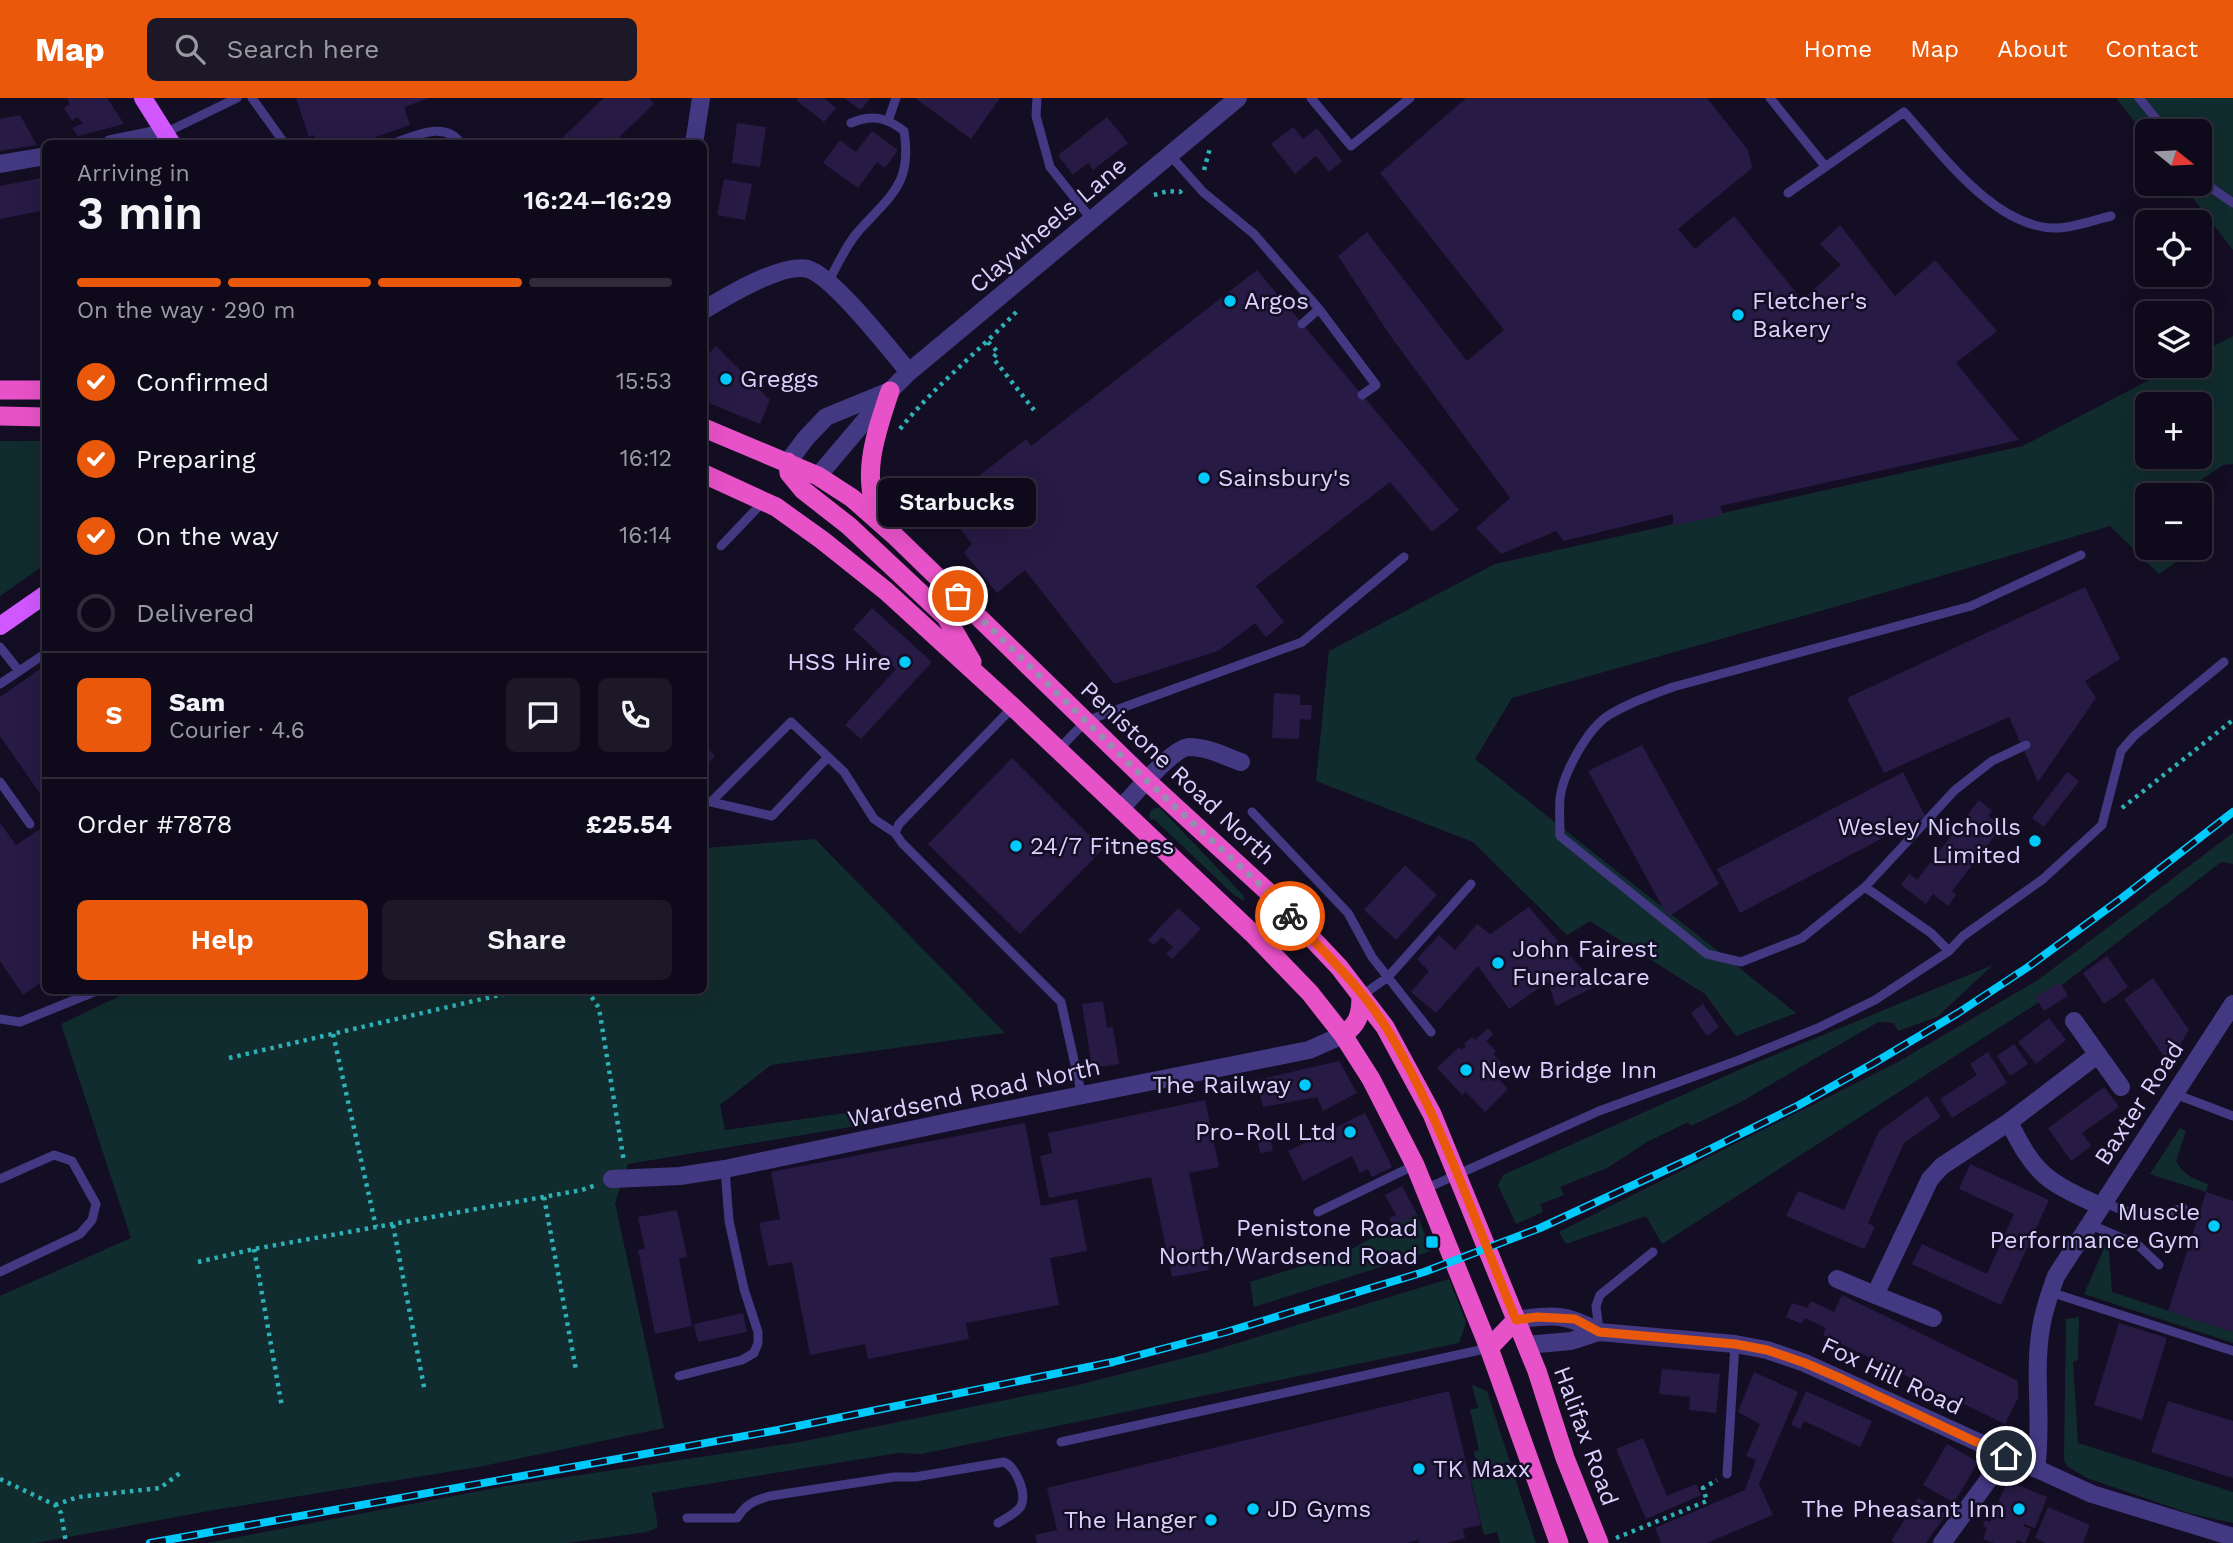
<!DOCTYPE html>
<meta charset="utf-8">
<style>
:root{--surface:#0f0a1b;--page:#1d1828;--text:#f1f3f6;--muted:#9b9aa3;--line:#2f2b3a;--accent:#ea580c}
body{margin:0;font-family:"Work Sans",sans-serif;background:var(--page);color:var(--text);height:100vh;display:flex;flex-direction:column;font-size:26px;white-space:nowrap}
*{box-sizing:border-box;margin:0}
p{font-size:23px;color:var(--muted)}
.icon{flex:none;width:38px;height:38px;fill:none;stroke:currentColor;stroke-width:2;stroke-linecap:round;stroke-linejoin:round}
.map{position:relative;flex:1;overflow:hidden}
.side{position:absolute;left:42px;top:42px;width:665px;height:854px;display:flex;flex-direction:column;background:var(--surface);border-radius:10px;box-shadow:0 7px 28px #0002,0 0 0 2px var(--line)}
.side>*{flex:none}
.needle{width:46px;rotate:108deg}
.tools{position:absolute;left:2135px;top:21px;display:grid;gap:14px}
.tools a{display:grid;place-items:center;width:77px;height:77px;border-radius:10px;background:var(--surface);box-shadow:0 7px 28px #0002,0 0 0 2px var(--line);font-size:35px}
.pin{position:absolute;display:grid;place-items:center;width:60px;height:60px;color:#fff;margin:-30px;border:4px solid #fff;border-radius:50%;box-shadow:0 2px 7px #0007}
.courier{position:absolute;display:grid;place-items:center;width:70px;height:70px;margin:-35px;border:5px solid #ea580c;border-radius:50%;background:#fff;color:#222;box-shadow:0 2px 9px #0007}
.bubble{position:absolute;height:49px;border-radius:10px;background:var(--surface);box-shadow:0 7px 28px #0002,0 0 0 2px var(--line);font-size:23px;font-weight:600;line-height:49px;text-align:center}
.headline em{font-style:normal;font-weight:600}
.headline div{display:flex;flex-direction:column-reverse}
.headline{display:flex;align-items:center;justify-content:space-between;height:119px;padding:0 35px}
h1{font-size:46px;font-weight:600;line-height:52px}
.bar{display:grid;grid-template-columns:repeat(4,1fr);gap:10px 7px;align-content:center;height:84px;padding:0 35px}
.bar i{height:9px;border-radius:5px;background:var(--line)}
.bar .on{background:var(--accent)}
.bar p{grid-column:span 4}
.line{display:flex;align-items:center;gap:18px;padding:0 35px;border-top:2px solid var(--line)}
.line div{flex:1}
.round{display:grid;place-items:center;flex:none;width:74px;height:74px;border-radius:10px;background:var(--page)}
ol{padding:0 35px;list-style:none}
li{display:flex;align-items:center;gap:21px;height:77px}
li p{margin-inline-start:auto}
li .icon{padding:7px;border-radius:50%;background:var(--accent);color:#fff;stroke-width:4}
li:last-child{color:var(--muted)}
li i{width:38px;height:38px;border:4px solid var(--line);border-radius:50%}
.action{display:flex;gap:14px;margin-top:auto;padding:14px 35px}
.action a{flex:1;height:80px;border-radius:10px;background:var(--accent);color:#fff;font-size:28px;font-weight:600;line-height:80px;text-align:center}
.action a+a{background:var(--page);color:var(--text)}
header{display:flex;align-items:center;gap:42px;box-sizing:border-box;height:98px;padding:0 35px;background:var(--accent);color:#fff}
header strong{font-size:33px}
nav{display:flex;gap:38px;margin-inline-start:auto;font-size:24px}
.search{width:490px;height:63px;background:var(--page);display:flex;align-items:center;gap:18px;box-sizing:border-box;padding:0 24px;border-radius:10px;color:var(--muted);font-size:26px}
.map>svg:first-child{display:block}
.green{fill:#112c2e;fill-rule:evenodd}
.building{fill:#271a45}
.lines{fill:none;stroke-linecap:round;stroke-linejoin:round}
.path{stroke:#2eb1b6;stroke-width:4.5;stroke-dasharray:3.5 5;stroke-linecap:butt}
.service{stroke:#433983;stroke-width:9}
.minor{stroke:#433983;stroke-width:18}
.tertiary{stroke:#433983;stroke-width:18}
.primary{stroke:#d158ff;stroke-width:18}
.trunk{stroke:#e852c8;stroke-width:19}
.rail-casing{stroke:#00cafc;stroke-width:8}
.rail{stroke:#140e24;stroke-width:5;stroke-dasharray:16;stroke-linecap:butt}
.done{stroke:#958db2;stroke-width:7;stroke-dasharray:0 12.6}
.route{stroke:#ea580c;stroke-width:9}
.poi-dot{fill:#00cafc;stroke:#140e24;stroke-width:2.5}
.labels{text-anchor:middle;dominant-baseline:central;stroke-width:5;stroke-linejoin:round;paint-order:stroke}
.street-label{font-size:24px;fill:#dbd1ff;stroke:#140e24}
.poi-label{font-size:24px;fill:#dbd1ff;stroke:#140e24;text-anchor:start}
</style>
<header>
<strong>Map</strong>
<div class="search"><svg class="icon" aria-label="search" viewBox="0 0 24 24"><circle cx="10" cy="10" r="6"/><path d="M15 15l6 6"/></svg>Search here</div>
<nav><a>Home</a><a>Map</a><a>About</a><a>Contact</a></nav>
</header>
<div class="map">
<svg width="2233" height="1445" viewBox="0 0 2233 1445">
<rect width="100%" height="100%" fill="#140e24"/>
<path class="green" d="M2116,0H2233V152L2182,86H2200V33H2147V40Z
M2233,238V366L2223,367L2186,392L2187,397H2147V450H2196L2159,476L2110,428L1859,502L1512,600L1475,661L1796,915L1736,938L1705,896L1590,823L1567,837L1473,744L1316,683L1329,553L1495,466L2023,348L2176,268H2200V255ZM2147,306H2200V359H2147Z
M0,343H45L46,466L0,498Z
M1155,710H1160L1243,797L1244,803L1234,797L1154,721L1151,722L1149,718L1151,712Z
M2233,735V766L2221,764L2044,901L1662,1146L1646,1118L1566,1146L1559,1134L1898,964L2038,882Z
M815,741L1005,935L771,967L720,1007L725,1032L860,1013L862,1027L628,1066L615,1105L664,1330L478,1369L214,1412L36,1445H0V1198L131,1140L61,926L130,893L704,892V750Z
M1993,867L1937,919L1898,933L1894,925L1878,924L1739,1005L1691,1028L1688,1024L1647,1044L1607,1070L1560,1089L1564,1097L1540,1106L1543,1114L1516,1126L1498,1087L1503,1077L1750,967Z
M2180,1030L2186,1033L2176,1063C2183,1077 2194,1081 2208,1086L2206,1094L2150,1076Z
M1417,1116L1431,1153L1254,1209L1250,1184L1344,1155Z
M2108,1141L2112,1194L2233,1234V1245L2084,1196Z
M1449,1181L1466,1224L1459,1245L921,1356L898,1355L652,1395L658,1429L647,1434L567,1445H207L506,1388L800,1344L1074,1288L1208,1254Z
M2079,1219L2078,1262L2073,1264L2078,1345L2233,1394V1425L2188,1415L2087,1380L2068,1369L2064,1362L2066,1221Z
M1472,1287L1487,1293L1536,1445H1500L1497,1434L1484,1437L1470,1378L1478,1376L1474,1354L1479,1352L1470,1312L1478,1310Z"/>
<path class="building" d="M67,0H107L124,26L78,38L72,30L83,25L77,19L72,23L64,10L70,6Z
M296,0H429L404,9L410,27L356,46H317L314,37L309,39Z
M604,0H649L654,6L612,46H556Z
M798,0H824L836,10L824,24L796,2Z
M844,0H870L861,12Z
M915,0H1000L971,41Z
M1466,0H1707L1748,52L1752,70L1678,131L1695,151L1734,118L1802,202L1841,167L1820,146L1840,127L1895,198L1935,162L1997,233L1956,265L2019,342L1720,408L1723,417L1673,428V416L1564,443L1556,433L1501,456L1476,430L1510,400L1389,236L1338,158L1367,134L1467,263L1504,232L1380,75Z
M20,17L37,47L0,53V21Z
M1107,19L1128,45L1093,72L1088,65L1073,77L1058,57Z
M737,25L766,29L760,69L732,65Z
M1293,29L1303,41L1317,30L1342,63L1329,74L1316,58L1295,76L1271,46Z
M872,33L898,52L885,70L877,64L858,90L823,65L840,42L856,54Z
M46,79V112L0,121V88Z
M724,81L752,86L745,122L717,117Z
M1257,172L1459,412L1432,434L1390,384L1256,488L1284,524L1266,539L1255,525L1218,553L1114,586L1025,472L997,495L964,455L972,446L942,407L1026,341L1031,348Z
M716,248L770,302L760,326L704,303V260Z
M2085,489L2120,561L2085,583L2096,600L2038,684L2009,619L1884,675L1847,600Z
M872,510L932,564L861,641L845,627L896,571L853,531Z
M46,567V704L0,638V599Z
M1274,595L1300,597V607H1312L1311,622L1300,621L1299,641L1272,640Z
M704,646L715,658L704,670Z
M1642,647L1719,786L1668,819L1588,673Z
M1012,660L1103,751L1020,836L928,746Z
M1903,674L1925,718L1740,815L1717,771Z
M2067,674L2079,683L2044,729L2032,720Z
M1979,702L1992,713L1988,718L2002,729L1952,793L1956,797L1948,808L1933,796L1926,806L1901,787L1909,776L1917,782Z
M0,725L16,747L46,727V881L23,897L0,863Z
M1405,767L1437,797L1396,842L1364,812Z
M1529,809L1596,888L1556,908L1548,884L1509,911L1478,868L1436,915L1411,894L1429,873L1417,861L1439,837L1455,852L1477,826L1490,836Z
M1178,810L1201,831L1172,861L1166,856L1173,849L1162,839L1154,847L1148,842Z
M2107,858L2128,889L2104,906L2083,875Z
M2153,880L2189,932L2173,958L2163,957L2124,901Z
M2060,884L2068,898L2044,913L2035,899Z
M1103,903L1107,930L1113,929L1119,966L1092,970L1082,906Z
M1703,906L1719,929L1707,938L1691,915Z
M2049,920L2066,942L2036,966L2018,944Z
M1488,930L1493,936L1486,943L1496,953L1493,956L1502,965L1492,974L1508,991L1485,1014L1466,994L1462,997L1437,970L1459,949L1462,952L1466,948L1464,946L1472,939L1475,942Z
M2014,946L2028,966L2010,978L1997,958Z
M1988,954L2007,985L1952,1020L1940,1001L1977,977L1970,966Z
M1339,963L1357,995L1323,1013L1317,999L1263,1009L1257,982Z
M2104,989L2119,1009L2082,1035L2091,1048L2071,1063L2048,1030Z
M1927,998L1941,1019L1904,1045L1868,1125L1875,1129L1864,1151L1786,1118L1798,1093L1844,1112L1879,1033Z
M1205,1002L1219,1069L1189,1075L1209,1172L1172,1179L1151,1079L1049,1100L1040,1058L1052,1055L1048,1035Z
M1365,1015L1392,1069L1372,1079L1368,1071L1360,1075L1352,1058L1303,1083L1288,1053Z
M1025,1025L1041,1108L1077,1101L1087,1153L1050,1160L1059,1207L966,1225L969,1241L868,1261L865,1246L810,1257L792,1164L768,1168L759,1125L780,1121L771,1074Z
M1269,1032L1273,1053L1260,1055L1256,1035Z
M1970,1066L2049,1102L2001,1207L1912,1166L1922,1146L1987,1176L2014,1116L1959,1091Z
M1402,1088L1417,1116L1393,1129L1389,1120L1396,1117L1385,1097Z
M2206,1094L2233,1103V1234L2168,1213Z
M677,1112L687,1159L679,1161L692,1228L655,1236L638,1152L645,1151L638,1119Z
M1842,1197L2018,1283V1300L2005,1326L1823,1237L1826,1230L1805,1220L1801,1226L1786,1219L1792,1205L1807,1210L1811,1203L1834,1214Z
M743,1215L747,1234L698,1244L694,1226Z
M2119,1225L2167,1240L2142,1322L2094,1307Z
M1662,1271L1720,1276L1716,1315L1689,1312L1690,1299L1659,1296Z
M1754,1274L1798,1294L1759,1386L1773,1417L1707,1445H1661L1655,1430L1745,1392L1756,1362L1746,1358L1760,1326L1738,1314Z
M1449,1293L1481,1427L1463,1431L1465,1440L1447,1445H1419L1418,1442L1407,1445H1037L1035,1437L1057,1432L1047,1390Z
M1806,1293L1872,1323L1860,1349L1804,1323L1800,1331L1791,1327Z
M2168,1303L2233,1323V1380L2151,1354Z
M1643,1340L1667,1398L1696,1386L1701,1397L1646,1421L1616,1351Z
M1947,1346L1978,1364L1954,1405L1923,1387Z
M2007,1383L2047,1399L2035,1430L2024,1426L2023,1428L2031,1431L2025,1445L2017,1442L2016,1445H1994L1983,1441L1987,1430L1983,1428L1985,1422L1990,1424Z
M1918,1400L1946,1416L1926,1445H1895L1891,1443Z
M2048,1409L2090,1427L2083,1445H2046L2035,1440Z"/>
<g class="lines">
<path class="path" d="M1204,72L1210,50
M1154,97L1168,93L1180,94L1182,92
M988,244L998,254L993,260L1034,312
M900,331C935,287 981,252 1019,211
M2122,710L2233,622
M587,892L599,910L624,1064
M333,936L376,1129
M229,960L521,892
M544,1099L576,1272
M393,1127L425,1294
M254,1151L282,1309
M198,1164L254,1151L582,1092L596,1087
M0,1381L55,1407L61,1415L66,1445
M55,1407L78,1399L160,1390L180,1375
M1616,1440L1707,1403L1703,1390L1717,1382"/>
<path class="service" d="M252,0L285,46
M1037,0L1036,18L1050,69L1092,122
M1311,0L1351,48L1410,0
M1770,0L1825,68
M2139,0L2166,33
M888,23L896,0
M165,35L237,0
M391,46C413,39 446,21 461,46
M1170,57L1203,94L1254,136L1319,211L1302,226
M2200,77L2213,91L2233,105
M1788,95L1904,14C1942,56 1996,132 2058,130C2075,129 2094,122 2111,118
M829,182C838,167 845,149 857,135C888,99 913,88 904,33C886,19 872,16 851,25
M1319,211L1376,287L1362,297
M721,448L764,403
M0,549L19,573
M0,586L46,555
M1013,609L899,726L895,735L902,745L1061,904L1082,998
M2026,647L1992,663L1955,692L1865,789L1802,840L1741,864L1707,856L1560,738C1560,726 1559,712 1560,700C1563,675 1588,630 1609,617C1629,605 1651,597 1673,589L1971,508L2081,457
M1058,652L1086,623L1302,544L1404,459
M828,659L772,718L711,704L791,624L844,674L874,721L895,735
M0,684L30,726
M1252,714L1348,815L1372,859L1431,934
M1865,789L1931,835L1949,853
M1361,898L1388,879L1471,786
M0,921L20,924L99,892
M2175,996L2233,1018
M0,1081L54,1057L72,1063L96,1106L92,1122L80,1136L0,1174
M1425,1091L1599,1013L1739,962L1818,930L1875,902L1949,853L1963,838L2043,781L2102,727L2121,653L2134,638L2224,564
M2103,1103C2133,1120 2150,1120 2183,1110
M1318,1114L1415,1067
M2089,1126L2138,1147L2159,1167
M2050,1194L2233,1253
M1599,1232L1596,1208L1600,1197L1653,1154
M679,1278L742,1262L754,1255L758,1245V1234L744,1191L729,1123L725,1071
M1061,1344L1489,1250
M1727,1376L1735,1246
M687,1420H737C746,1406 755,1402 770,1398L894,1379H915L1004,1364C1016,1369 1027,1395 1021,1408C1017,1415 1005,1421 998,1425"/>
<path class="minor" d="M111,46L165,35
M694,46L701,0
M0,66L46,58
M704,212C725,199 783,164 808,171C834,179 889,251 909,274
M788,364L806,340L826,319L887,294
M818,378L890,293L909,274L1238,0
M1120,711C1133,698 1172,650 1189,649C1207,649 1224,658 1241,664
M2074,923L2121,989
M2009,1024L2097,957
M612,1081L680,1078L725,1071L992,1015L1309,952L1343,937
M1837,1181L1875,1197
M1933,1220L1875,1197L1930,1081L1942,1068L2009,1024C2036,1078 2046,1083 2100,1108
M2036,1371C2043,1324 2033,1276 2041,1230C2044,1211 2050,1195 2056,1178L2233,906
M1942,1445L2006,1358"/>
<path class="tertiary" d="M1516,1222C1553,1216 1567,1216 1599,1234
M1526,1247L1571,1243L1599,1234L1735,1246L1767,1252L1805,1265L2092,1396L2233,1439"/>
<path class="primary" d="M143,0L172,46
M0,528L46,496"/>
<path class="trunk" d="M0,292H46
M0,318L46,319
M704,330L818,378L852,400L894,437L1147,683L1267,793L1339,869L1385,929L1432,1016L1537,1273L1565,1360L1599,1445
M788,364L789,375L803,392L849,428L946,519L972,564
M704,376L776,409L822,442L886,493L1013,609L1252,835L1310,895L1343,937L1371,981L1415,1067L1489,1250L1559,1445
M880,424C860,378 875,338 890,293
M1343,937C1358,926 1361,917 1361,898
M1489,1250L1516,1222"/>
<g class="rail-casing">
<path id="rail" d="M150,1445L778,1332L1113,1264L1226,1234L1424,1174L1540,1130L1690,1061L1799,1007L1874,965L1958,915L2028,869L2122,800L2233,714"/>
</g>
<use href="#rail" class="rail"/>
</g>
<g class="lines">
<path class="done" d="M958,498L1147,683L1267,793L1290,818"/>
<path class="route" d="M1290,818C1324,854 1361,889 1387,931C1441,1020 1476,1126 1516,1222L1537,1219L1575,1221L1599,1234L1735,1246L1767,1252L1805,1265L1842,1281L2006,1358"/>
</g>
<g class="poi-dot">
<circle cx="1230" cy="203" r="7"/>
<circle cx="1738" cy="217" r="7"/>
<circle cx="726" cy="281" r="7"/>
<circle cx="1204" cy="380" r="7"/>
<circle cx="905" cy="564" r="7"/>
<circle cx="2035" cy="743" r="7"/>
<circle cx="1016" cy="748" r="7"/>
<circle cx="1498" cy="865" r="7"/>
<circle cx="1466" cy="972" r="7"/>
<circle cx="1305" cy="987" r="7"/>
<circle cx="1350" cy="1034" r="7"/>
<circle cx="2214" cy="1128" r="7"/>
<rect x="1425" y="1137" width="14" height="14" rx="3.5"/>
<circle cx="1419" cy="1371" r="7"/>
<circle cx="1253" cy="1411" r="7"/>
<circle cx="2019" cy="1411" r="7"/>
<circle cx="1211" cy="1422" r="7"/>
</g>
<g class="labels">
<g class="street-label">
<text transform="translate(1048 127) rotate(-40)">Claywheels Lane</text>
<text transform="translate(1178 675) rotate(43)">Penistone Road North</text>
<text transform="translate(974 995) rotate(-12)">Wardsend Road North</text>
<text transform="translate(2139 1005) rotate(-57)">Baxter Road</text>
<text transform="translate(1892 1278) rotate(25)">Fox Hill Road</text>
<text transform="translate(1586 1338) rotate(70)">Halifax Road</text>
</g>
<g class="poi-label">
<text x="1244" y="203">Argos</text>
<text x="1752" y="203">Fletcher's<tspan x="1752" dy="28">Bakery</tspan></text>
<text x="740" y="281">Greggs</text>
<text x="1218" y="380">Sainsbury's</text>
<text x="891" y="564" text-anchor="end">HSS Hire</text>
<text x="2021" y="729" text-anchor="end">Wesley Nicholls<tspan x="2021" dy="28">Limited</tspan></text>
<text x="1030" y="748">24/7 Fitness</text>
<text x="1512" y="851">John Fairest<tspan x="1512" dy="28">Funeralcare</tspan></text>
<text x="1480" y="972">New Bridge Inn</text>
<text x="1291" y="987" text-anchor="end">The Railway</text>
<text x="1336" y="1034" text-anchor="end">Pro-Roll Ltd</text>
<text x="2200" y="1114" text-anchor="end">Muscle<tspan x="2200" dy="28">Performance Gym</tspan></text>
<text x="1418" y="1130" text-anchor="end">Penistone Road<tspan x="1418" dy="28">North/Wardsend Road</tspan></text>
<text x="1433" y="1371">TK Maxx</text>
<text x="1267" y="1411">JD Gyms</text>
<text x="2005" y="1411" text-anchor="end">The Pheasant Inn</text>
<text x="1197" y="1422" text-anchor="end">The Hanger</text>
</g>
</g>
</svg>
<div class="tools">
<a><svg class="needle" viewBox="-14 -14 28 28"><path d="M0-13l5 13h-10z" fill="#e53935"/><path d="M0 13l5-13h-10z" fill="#9b9aa3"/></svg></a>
<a><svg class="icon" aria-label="locate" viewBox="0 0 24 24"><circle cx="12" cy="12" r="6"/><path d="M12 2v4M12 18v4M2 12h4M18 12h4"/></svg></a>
<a><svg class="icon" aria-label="layers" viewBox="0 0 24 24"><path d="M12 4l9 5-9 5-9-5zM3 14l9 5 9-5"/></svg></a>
<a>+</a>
<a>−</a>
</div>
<div class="pin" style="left:958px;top:498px;background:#ea580c"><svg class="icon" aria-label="bag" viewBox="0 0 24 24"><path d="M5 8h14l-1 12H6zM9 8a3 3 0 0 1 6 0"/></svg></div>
<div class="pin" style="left:2006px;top:1358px;background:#1f2937"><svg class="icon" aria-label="home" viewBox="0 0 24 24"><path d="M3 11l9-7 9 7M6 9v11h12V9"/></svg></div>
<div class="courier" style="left:1290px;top:818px"><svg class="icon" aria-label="bike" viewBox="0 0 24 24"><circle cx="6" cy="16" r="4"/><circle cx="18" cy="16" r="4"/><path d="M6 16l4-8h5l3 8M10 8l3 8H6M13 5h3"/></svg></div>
<div class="bubble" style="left:878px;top:380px;width:158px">Starbucks</div>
<section class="side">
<div class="headline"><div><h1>3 min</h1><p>Arriving in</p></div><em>16:24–16:29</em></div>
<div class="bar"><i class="on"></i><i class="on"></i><i class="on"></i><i></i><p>On the way · 290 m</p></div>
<ol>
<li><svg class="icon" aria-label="check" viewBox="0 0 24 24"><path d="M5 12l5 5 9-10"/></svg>Confirmed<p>15:53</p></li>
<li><svg class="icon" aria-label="check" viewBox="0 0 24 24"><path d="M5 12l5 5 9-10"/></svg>Preparing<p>16:12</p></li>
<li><svg class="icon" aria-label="check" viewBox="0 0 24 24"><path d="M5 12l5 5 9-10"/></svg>On the way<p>16:14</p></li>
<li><i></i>Delivered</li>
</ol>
<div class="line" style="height:126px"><b class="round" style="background:var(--accent);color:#fff">S</b><div><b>Sam</b><p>Courier · 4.6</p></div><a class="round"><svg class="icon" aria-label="chat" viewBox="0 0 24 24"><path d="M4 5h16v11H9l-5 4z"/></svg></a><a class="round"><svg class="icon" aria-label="phone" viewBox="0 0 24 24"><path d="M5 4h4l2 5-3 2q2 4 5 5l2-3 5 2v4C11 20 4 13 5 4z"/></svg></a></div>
<div class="line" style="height:91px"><div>Order #7878</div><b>£25.54</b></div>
<div class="action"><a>Help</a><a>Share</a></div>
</section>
</div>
